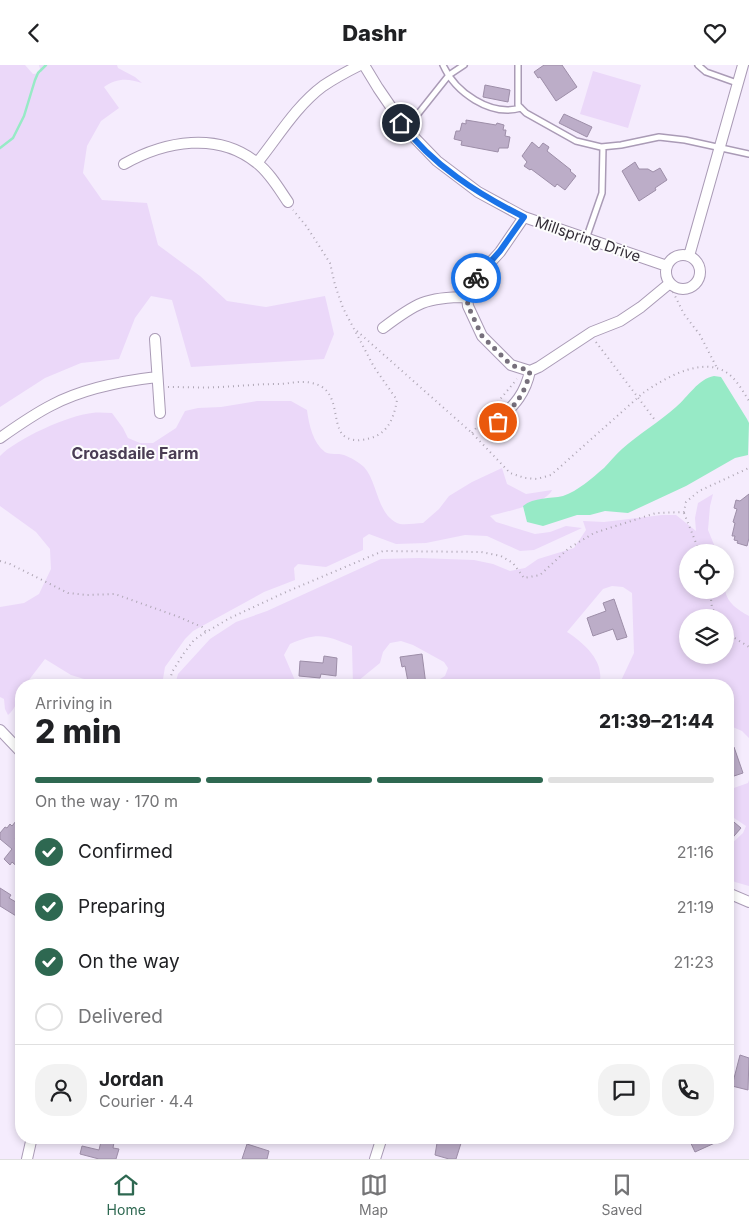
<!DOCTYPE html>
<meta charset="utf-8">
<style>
:root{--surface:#fff;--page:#f2f2f2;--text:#202124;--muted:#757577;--line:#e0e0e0;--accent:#2e6851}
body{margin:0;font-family:Inter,sans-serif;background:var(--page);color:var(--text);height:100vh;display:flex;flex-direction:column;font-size:19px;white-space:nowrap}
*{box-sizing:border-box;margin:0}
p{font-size:16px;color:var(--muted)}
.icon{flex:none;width:28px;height:28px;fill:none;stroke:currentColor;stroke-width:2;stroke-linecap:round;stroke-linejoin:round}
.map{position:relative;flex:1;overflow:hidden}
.panel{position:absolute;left:15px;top:614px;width:719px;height:465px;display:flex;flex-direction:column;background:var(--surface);border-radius:20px;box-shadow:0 2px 8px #0003}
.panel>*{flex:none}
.buttons{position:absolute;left:679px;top:479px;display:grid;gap:10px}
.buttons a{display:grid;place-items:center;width:55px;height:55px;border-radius:50%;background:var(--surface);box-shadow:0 2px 8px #0003;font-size:25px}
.pin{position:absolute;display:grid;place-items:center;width:42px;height:42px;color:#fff;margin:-21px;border:2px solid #fff;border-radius:50%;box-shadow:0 1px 5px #0007}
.courier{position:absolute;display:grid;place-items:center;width:50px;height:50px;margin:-25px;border:4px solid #1a73e8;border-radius:50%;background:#fff;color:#222;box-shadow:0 1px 6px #0007}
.summary em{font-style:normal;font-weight:800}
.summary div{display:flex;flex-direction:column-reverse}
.summary{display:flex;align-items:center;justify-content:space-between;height:85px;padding:0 20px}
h1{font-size:32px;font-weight:800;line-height:38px}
.bar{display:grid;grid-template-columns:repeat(4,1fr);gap:8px 5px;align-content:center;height:60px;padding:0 20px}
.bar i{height:6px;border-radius:4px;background:var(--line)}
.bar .on{background:var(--accent)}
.bar p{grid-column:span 4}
.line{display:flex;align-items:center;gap:12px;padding:0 20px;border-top:1px solid var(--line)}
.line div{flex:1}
.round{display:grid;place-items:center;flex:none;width:52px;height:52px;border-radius:20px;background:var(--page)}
ol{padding:0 20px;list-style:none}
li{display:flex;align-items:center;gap:15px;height:55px}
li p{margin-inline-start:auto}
li .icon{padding:5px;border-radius:50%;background:var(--accent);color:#fff;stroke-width:4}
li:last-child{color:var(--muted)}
li i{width:28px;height:28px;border:2px solid var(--line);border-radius:50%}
header{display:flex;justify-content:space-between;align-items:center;height:65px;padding:0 20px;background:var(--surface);font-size:22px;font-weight:800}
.tab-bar{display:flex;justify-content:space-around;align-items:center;height:70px;border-top:1px solid var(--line);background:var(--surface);font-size:14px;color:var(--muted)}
.tab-bar a{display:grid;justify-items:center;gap:2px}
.tab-bar .on{color:var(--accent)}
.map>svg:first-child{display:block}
.green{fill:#ebd8f9;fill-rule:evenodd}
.water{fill:#97eac6}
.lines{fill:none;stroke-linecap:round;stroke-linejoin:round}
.stream{stroke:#97eac6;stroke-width:2.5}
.building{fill:#bcadc8;stroke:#9d8ea8}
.service-casing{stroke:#aa9bb6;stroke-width:8}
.minor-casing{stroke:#aa9bb6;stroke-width:12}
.path{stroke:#aea6b4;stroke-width:2;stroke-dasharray:1 4;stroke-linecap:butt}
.service{stroke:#fff;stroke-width:5}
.minor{stroke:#fff;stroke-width:10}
.done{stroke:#77707c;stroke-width:5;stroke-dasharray:0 9}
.route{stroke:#1a73e8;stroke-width:6}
.labels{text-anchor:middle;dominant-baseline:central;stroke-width:4;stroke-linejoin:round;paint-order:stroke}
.street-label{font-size:15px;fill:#332d37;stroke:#fdfdfd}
.neighbourhood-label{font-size:16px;font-weight:bold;fill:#4a3d54;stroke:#fdfdfd}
</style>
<header><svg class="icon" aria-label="back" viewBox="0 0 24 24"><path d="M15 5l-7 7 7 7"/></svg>Dashr<svg class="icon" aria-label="heart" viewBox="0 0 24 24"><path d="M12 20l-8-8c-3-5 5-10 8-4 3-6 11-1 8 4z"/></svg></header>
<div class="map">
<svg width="749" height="1094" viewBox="0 0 749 1094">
<rect width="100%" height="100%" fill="#f5ecfd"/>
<path class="green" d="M0,0H25L33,9L41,8L39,0H117L118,3L135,12L142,18C128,13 116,13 104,22L119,43L101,56L87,81L83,108L102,135L147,138L158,180L200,211L227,236L266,242L325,231L334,269L324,294L191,302L172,235L151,231L135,253L119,294L81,298L45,313L0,342Z
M593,6L641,20L628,63L580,49Z
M257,336H291L307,345C309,360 313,378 325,387C330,390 338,388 344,390C350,392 360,398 364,402C378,417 377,452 400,459C407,460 416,458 423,458L439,444L449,431L472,417L502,403L507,419L526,429L552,425C546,439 504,447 490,451L496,457L535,469L550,467L566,461L582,463L534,485L520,486L487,471L465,470L426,478L396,479L369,469L363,473V485L326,502L298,499L294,503L295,515L264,527L193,566L185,574L165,602L162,620H87L84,614L71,610L45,594L25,620H21C21,631 16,643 8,650L5,644L4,634L0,632V542L24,538L39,529L51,504L50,484L36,467L0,441V391C16,374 69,350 92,348C99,347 105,348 112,348L123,363L128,373L140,378H153L176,363L185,346L198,343L221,342Z
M713,429L710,441L708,465L717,487L688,488V525H725C727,538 738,545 749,551V673L742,666L728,660V620H619L634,588L632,528L623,522L612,521L603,524L567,567C584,578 606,597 599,620H430L445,611L448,603L444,597L413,580L401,576L390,578L383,587L380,598L353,620L352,581C325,570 318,567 290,579L284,590L297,620H175L178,609L210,574L236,557L267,546L381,494L419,493L474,495L493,499L510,506L525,503L538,494L574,483L586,465L583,456L604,457L662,450H676L696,466L695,453L698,438ZM688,552H725V590H688Z
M749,715V821L735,817L728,812V782L743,768L746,761L728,749V725L748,718Z"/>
<path class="water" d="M714,311L721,312L747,354L749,358L748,390L735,393L686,421L628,448L605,446L590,450H577L543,461L527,457L523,441C534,432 550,434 563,431C578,426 592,413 604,403C610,397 615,390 622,384C639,369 659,357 676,342C688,332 698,314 714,311Z"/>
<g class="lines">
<path class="stream" d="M0,83L13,73L24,51L35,15L38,8L46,0"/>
</g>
<path class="building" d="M544,0H562L577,22L556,36L540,12L538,13L534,7Z
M485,20L510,25L508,37L483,32Z
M564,49L592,62L587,72L559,58Z
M466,55L496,60L497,58L504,60L503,65H506L505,71L510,72L508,83H499L498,87L461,80L462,76L454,74L456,66H460L462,58L466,59Z
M532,77L539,83L543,78L549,82L547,86L571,105L570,106L576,111L565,125L557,119L555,122L531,104L530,105L524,101L527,97L522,91Z
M635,97L639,104H648L653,107L660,103L667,115L655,123L656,125L639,136L622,106Z
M749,429V473L747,481L737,478L738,476L734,475L735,471H732L735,458L733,457L737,444L734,443L736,435L740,436Z
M614,534L627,572L617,575L613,564L593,571L587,553L606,546L603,538Z
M422,589L426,620H417V617L414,618V616L408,617L405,601L402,602L400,592Z
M324,591L337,593L336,611L321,609L320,613L299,611L300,596L323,598Z
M734,682L743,708L728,713V684Z
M728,752L741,763L728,778Z
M16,756L21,761V766L15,774L21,780V805L12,797L10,800L4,794L12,784L0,774V768L5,762L7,763L10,759L12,761Z
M0,823L11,830L9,833L21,840V854L0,841Z
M740,990L749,993L748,1025L732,1021Z
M102,1072H115L113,1083L119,1084L116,1094H99L80,1089L82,1081L99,1085Z
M438,1072H463L456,1094H449L435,1090Z
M688,1072H728L695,1087Z
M247,1079L269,1086L267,1094H242Z"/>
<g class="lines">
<g class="service-casing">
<path id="service" d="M443,0C455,27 490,52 521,43
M518,0V40L526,48L576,76L601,82L621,80L659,72L685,75L749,89
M698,0L706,7L737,18
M406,64L449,10L464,0
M586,174L602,128L603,82"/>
</g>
<g class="minor-casing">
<path id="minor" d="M364,0L378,23L406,64L437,96L478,127L524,152L667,201
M257,98C278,72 296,41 323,21C335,13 348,6 360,0
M124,99C165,76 218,66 257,98C270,108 279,124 288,137
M524,152L500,187L477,212L467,232L468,241L482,271L511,300L530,306L539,302L592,267L620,256L641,242L670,218
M666 207a17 17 0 1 1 34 0a17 17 0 1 1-34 0Z
M689,191L743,0
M383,263C416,238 426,232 467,232
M155,274L160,348
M497,357C514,340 525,330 530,306
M0,373C17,361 34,349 52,340C84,323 122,316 157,312
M0,665L21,687
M728,828L749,837
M27,1094L32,1072
M375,1094L382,1072"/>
</g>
<path class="path" d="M673,227L684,249L700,270L717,303
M357,266L472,368L510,408L525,413L537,414L551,410L643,328C666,312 709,287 733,313C739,319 744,328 749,336
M596,277L655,355
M168,322C185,322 203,323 221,322C240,321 259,319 278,319C289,319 301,315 312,318C341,324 331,357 343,370C347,374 355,376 360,375C385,373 393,358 397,335L374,302L343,243L335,220L330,198L307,162L293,145
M472,368L517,314
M684,448L700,488
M0,496L10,499L68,528L87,530L115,529L179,552L202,562L206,567
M710,525L712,543L718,552
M725,562L733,572L749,582
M169,620L172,607L184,588L194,575L206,567L230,553L286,527L383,486L481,487L501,491L513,498L524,513L540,510L569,483L594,468L656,448L684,447L686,437L699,426L749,403"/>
<use href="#service" class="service"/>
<use href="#minor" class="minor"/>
</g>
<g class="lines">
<path class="done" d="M476,213L467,232L468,241L482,271L511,300L530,306C525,330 515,340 498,357"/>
<path class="route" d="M401,58C432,100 478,129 524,152L500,186L476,213"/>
</g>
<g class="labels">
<g class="street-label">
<text transform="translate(588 174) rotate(19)">Millspring Drive</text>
</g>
<g class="neighbourhood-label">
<text x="135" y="388">Croasdaile Farm</text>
</g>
</g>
</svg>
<div class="buttons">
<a><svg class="icon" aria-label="locate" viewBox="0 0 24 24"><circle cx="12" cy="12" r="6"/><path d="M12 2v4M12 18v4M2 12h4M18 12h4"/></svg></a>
<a><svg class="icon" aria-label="layers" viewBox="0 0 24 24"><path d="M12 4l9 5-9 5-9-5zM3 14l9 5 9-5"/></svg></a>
</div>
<div class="pin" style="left:498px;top:357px;background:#ea580c"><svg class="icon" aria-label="bag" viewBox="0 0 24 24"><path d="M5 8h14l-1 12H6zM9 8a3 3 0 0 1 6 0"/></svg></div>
<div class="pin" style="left:401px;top:58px;background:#1f2937"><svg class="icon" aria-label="home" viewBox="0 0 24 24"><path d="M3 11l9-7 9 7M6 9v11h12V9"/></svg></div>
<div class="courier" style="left:476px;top:213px"><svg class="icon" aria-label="bike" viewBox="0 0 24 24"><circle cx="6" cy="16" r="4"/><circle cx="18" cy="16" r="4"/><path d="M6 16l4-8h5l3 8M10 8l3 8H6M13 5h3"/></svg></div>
<section class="panel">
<div class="summary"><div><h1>2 min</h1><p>Arriving in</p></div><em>21:39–21:44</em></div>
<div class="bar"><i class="on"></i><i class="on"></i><i class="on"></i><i></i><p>On the way · 170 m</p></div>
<ol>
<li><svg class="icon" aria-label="check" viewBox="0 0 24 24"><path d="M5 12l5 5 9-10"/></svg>Confirmed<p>21:16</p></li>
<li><svg class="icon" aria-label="check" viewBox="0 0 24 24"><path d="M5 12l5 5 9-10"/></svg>Preparing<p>21:19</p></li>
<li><svg class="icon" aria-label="check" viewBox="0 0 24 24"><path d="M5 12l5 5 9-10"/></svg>On the way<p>21:23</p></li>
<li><i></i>Delivered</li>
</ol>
<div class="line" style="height:90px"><a class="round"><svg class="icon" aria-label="person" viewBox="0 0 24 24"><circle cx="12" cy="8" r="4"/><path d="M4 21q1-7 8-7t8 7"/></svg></a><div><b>Jordan</b><p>Courier · 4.4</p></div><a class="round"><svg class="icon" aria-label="chat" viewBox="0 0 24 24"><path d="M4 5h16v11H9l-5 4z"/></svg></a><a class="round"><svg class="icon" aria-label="phone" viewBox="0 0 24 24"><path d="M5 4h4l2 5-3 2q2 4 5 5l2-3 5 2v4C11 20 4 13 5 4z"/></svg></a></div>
</section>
</div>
<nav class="tab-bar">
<a class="on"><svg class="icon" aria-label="home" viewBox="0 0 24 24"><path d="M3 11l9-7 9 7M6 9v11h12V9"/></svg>Home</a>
<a><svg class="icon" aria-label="map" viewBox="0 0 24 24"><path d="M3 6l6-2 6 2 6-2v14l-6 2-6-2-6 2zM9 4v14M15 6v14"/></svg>Map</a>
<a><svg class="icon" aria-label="saved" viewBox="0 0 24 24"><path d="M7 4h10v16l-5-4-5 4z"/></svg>Saved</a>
</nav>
